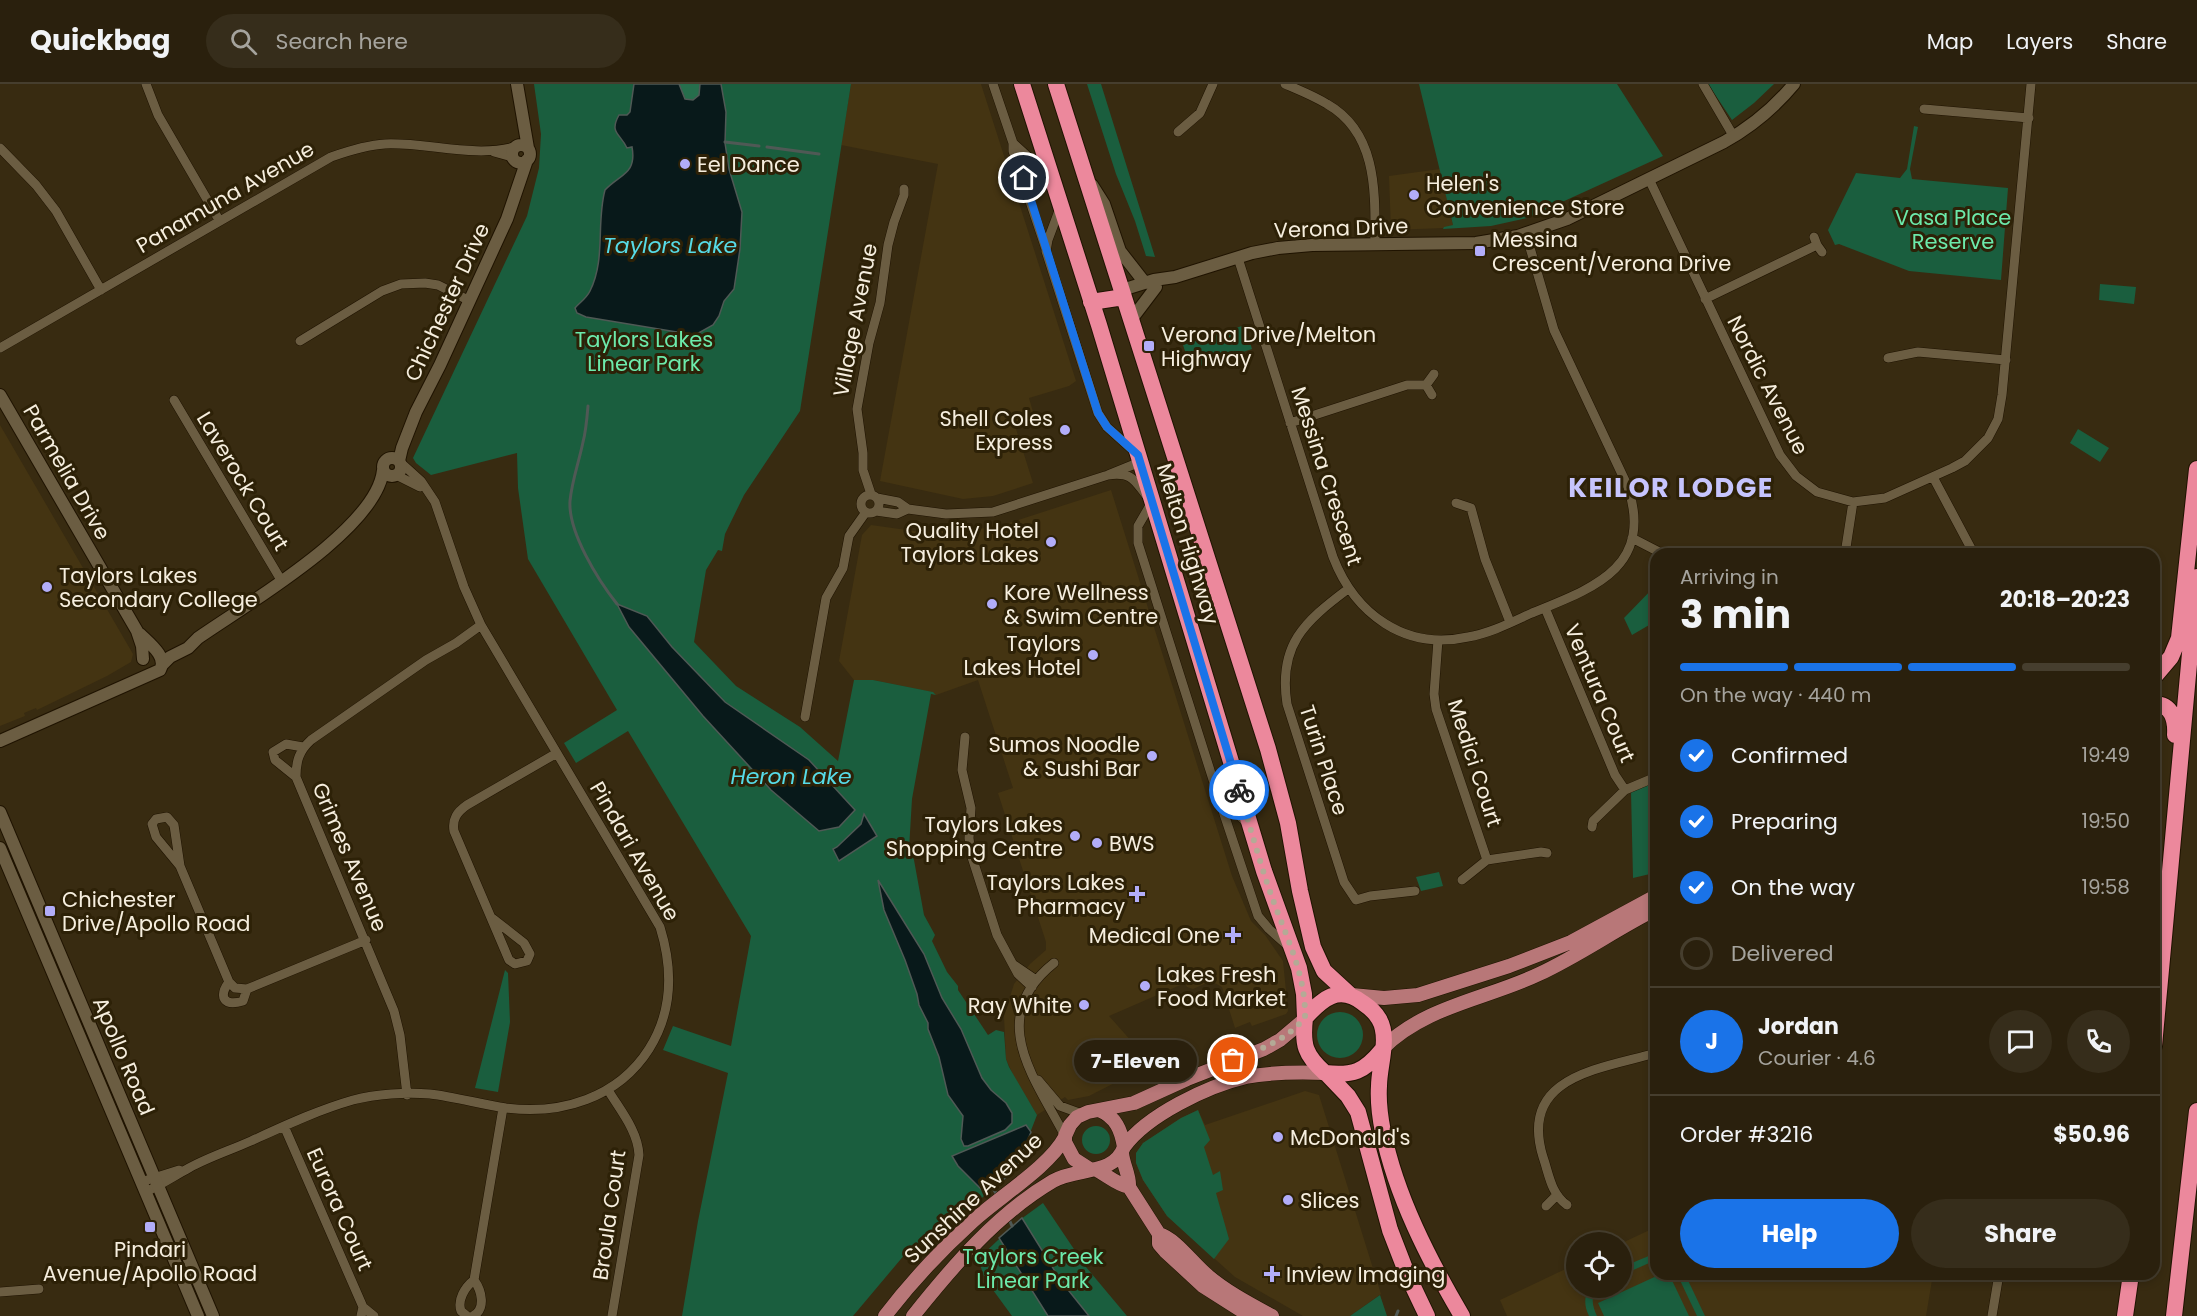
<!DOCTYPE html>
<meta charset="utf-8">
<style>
:root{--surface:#2a200d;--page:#362d1b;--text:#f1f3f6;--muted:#a5a39d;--line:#463e2e;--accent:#1a73e8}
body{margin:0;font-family:Poppins,sans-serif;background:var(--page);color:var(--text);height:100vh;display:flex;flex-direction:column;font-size:22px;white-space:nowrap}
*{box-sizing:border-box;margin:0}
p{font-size:20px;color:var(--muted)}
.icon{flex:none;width:33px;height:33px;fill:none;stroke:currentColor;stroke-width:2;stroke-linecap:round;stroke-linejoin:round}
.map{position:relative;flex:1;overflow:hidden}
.panel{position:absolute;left:1650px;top:464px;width:510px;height:732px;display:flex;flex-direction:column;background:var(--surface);border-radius:18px;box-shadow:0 3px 9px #0003,0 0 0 2px var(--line)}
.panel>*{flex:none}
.controls{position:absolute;left:1566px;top:1148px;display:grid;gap:12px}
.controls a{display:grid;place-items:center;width:66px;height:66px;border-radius:50%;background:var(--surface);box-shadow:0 3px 9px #0003,0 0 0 2px var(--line);font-size:30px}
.pin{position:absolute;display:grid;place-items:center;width:51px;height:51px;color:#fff;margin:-26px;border:3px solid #fff;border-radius:50%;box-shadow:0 2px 6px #0007}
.courier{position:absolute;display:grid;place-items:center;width:60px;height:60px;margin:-30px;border:4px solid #1a73e8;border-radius:50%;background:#fff;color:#222;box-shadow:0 2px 8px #0007}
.bubble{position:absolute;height:42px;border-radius:21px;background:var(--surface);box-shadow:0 3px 9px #0003,0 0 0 2px var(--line);font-size:20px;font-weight:700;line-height:42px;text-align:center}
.overview em{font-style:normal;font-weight:700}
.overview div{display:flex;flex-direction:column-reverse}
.overview{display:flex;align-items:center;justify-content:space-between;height:102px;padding:0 30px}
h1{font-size:39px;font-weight:700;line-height:45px}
.bar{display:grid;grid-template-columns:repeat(4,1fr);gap:9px 6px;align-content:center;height:72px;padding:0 30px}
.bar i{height:8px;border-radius:4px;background:var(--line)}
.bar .on{background:var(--accent)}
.bar p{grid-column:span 4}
.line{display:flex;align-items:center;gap:15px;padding:0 30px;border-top:2px solid var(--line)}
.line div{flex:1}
.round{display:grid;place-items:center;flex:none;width:63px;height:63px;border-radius:32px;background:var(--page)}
ol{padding:0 30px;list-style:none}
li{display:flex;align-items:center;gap:18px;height:66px}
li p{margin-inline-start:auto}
li .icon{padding:6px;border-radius:50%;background:var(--accent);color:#fff;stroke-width:4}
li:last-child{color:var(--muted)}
li i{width:33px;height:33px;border:3px solid var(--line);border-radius:50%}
.action{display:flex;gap:12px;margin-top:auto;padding:12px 30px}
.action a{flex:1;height:69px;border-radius:36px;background:var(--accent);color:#fff;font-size:24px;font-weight:700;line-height:69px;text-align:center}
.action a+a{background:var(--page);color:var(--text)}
header{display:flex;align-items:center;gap:36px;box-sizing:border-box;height:84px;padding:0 30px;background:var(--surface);border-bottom:2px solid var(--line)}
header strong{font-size:28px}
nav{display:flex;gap:33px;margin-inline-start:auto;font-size:21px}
.search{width:420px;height:54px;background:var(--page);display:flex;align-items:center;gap:15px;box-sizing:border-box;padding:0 21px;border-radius:33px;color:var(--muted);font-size:22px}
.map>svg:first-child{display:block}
.built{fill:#443412}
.green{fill:#1a5e3e}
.forest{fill:#266e4c}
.water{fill:#08191a;stroke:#4f5955;stroke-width:1.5}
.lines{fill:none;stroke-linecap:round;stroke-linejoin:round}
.stream{stroke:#4f5955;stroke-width:3}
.street-casing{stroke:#1f1300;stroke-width:10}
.secondary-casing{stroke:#1f1300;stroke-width:14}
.primary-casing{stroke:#1f1300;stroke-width:15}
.highway-casing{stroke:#1f1300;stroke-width:18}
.street{stroke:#6b5d42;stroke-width:9}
.secondary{stroke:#6b5d42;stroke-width:12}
.primary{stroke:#b87778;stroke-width:14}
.highway{stroke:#ec889c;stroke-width:16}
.done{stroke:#b4aa96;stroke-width:6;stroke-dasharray:0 10.8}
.route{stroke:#1a73e8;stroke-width:8}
.poi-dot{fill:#b2adf9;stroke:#2d2107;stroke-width:2}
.labels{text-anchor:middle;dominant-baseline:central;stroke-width:6;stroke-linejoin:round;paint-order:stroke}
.poi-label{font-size:21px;fill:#f6eede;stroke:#2d2107;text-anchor:start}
.street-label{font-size:21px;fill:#f6eede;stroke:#2d2107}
.park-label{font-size:21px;fill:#6ceaab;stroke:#2d2107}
.water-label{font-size:22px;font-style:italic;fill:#56dbe7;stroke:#2d2107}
.district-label{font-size:27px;font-weight:bold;letter-spacing:1.5px;fill:#c6c4fd;stroke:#2d2107}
</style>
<header>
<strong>Quickbag</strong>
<div class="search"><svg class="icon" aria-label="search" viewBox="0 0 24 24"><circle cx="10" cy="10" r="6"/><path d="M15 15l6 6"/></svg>Search here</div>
<nav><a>Map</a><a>Layers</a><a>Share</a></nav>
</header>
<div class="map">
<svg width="2197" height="1232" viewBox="0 0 2197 1232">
<rect width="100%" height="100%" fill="#382b11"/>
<path class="built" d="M851,0H981L1076,297L1069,302L1029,314L1036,338L1016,345L1033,399L993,412L963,415L880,397L938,80L841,61Z
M1440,85L1453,141L1444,144L1391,146L1389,92Z
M0,341L133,570L131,578L107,592L37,626L36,624L24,629L25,632L0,642Z
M1111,406L1232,792L1251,837L1265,851L1283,877L1288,927L1286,930L1252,942L1250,938L1235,944L1222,903L1211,897L1193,905L1187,903L1185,899L1109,932L1150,978L1154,984L1136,988L1089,1012L1068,1016L1065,1013L1037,1031L1014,993L1006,975L1004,932L1014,900L1030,880L1046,866V858L998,709L1013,704L978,596L936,611L932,608L873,596H854L839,577L862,451L871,441L921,448L980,445L1006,440Z
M1305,1007L1319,1011L1381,1210L1350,1232H1303L1235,1193L1167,1132L1143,1096L1136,1079V1069L1143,1059L1181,1034L1198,1026L1205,1041Z
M1656,1143V1190H1933L1926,1232H1507L1500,1216L1576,1180V1203H1622V1159Z"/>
<path class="green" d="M534,0H851L800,327L744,411L725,450L722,467L718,466L706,486L694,558L736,602L800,643L838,677L854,596H873L933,608L936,611L931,610L912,715L909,765L914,776L924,831L935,851L932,857L947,888L958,902V906L988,951L996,946L1004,948L1006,975L1009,983L1037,1031L1016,1085L977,1118L945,1139L934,1150L911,1163L853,1232H682L698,1137L728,989L663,966L673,942L731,962L751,852L628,647L576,679L564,659L617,626L528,475L518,404L517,369L431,391L416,379L413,374L527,132L539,84L541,50Z
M1087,0H1101L1155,173L1146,172L1135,137L1116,90Z
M1419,0H1617L1663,72L1527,134L1491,142L1443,145L1444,143L1453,141Z
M1708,0H1774L1754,19L1732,36Z
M1914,42L1918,43L1910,85L1912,95L2008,104L2001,196L1909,187L1839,160L1835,161L1828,146L1856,89L1900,94L1907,85Z
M2100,200L2136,203L2134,220L2099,216Z
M1245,241L1252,265L1191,285L1183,261Z
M2078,345L2109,364L2100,378L2070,359Z
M1656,501V537L1632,551L1624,534Z
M1652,699L1656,787L1650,790L1633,794L1631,708Z
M1439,788L1443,802L1421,807L1416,793Z
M505,886L508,889L510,938L498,1008L475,1004Z
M1317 951a23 23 0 1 1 46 0a23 23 0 1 1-46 0Z
M1198,1026L1210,1056L1204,1063L1213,1091L1220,1087L1223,1106L1216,1109L1229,1155L1214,1175L1167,1132L1143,1096L1136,1079V1069L1143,1059L1181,1034Z
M1082 1056a14 14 0 1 1 28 0a14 14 0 1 1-28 0Z
M1043,1119L1086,1183L1127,1232H1012L985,1195L978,1175L1017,1138Z
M1656,1169V1176L1622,1191V1183Z
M1661,1190H1669L1689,1232H1604L1598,1219Z
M1677,1190H1685L1705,1232H1697Z
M1589,1203H1599C1590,1213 1592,1221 1597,1232H1589C1584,1222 1584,1213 1589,1203Z
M1380,1211L1387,1232H1350Z"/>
<path class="forest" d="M679,0H700L699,11L693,16L685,15Z"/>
<path class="water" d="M634,0H679L685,15L693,16L699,11L700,0H721L726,28L725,59L729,85L742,128L740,165L734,205L724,217L719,232L713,241L695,251L586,233L577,229L575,224C580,218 586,215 590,207C606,175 596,139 605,106C620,90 637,90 632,63L627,64C620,49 609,49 619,31H627L630,28Z
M617,520L647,532L672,563L725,618L809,676L855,726L839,743L819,747L771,706L703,632L629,543Z
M864,730L877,752L839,777L833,765L837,763L861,740Z
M878,796L924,870L942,914L961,945L982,994L991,1006L1006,1019L1012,1029V1039L1005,1046L968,1062H964L961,1055L963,1032L948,1011L939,973L928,945V939L919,921L917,910L905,876L884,826Z
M1026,1041L1031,1048L1016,1085L986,1110L958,1082L952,1072Z
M1022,1134L1061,1197L1089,1232H1048L999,1154Z"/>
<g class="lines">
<path class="stream" d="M725,58L759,62
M767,63L819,70
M588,322C587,334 586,347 583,358C579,378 572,396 570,417C568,448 598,496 617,520
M993,1104L998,1113
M1009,1135L1012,1142
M1396,1232L1398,1227"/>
<g class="street-casing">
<path id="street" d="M146,0L158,31L219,136
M993,0L1013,59L1049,92
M1285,0C1299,6 1314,12 1327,20C1378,49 1375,109 1375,160
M1703,0L1734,53
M1924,25L2029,34
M1178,48L1200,29L1213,0
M1013,59V67L1046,165
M0,64L36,101L56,127L101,206
M494,68L512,73
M1649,95L1780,371L1796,392L1817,408L1853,418L1885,414L1952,384L1965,377L1988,354L1998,335L2002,311L2031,0
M1060,124L1048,156L1046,167L1098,329L1107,343L1136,369
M1814,153L1817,161L1822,168
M1238,174L1333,473C1355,530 1405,567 1468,553C1491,549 1512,538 1532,529C1593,504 1654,484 1628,403L1554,246L1526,150
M1705,215L1817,161
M300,257L382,207L401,200L425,199L438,201L470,217
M0,264L331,73C348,67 366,61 385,60C426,58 474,74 514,63
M1888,274L1918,268L2006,276
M1432,311L1426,301L1434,290
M174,316L281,496
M1290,339L1407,301H1426
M396,391L420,403
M1108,391C1136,387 1135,400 1152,418L1138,442V459L1215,702L1224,717L1246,738
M1933,393L1974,470
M871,410L863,386V369L857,325L869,259L880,219L888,161L894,138L904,111V105
M861 420a9 9 0 1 1 18 0a9 9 0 1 1-18 0Z
M877,414L898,418L908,425L946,430L993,428L1108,391L1140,378
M1456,419L1471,424
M1471,424L1485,475L1510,538
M876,427L897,430L908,425
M1632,454L1663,470
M1845,470L1853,418
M1348,505C1304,538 1278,561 1287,620L1344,798L1356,816L1370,812L1415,807
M1545,524L1615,691L1625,706
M1438,556L1434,610L1436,625L1487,776
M805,633L826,514L843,484L849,452L866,428
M965,653L962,686L971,724L969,754L971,770L997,851L1018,890L1032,903
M296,693L275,676L273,668L286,660L303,663
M1220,712L1221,721L1258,832L1269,845L1288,862
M1592,743L1593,737L1625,706L1656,693
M180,782L156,753L152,740L156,735L167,733L174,741L180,782L229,898L235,904L247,905L366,856
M1462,796L1487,776L1541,768L1547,769
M492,834L524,859L530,870L527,877L515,880L509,876L454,747C452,735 457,728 467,721L557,669
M1054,879C985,934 1035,994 1065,1052
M1014,881L1036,896
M229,898C218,913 224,923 243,917L247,905
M1038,996L1060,1022L1082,1030
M608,1006C620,1026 638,1047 639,1071L612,1232
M407,1011L400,951L394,927L296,693C296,677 299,667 311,656L426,576L456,559L481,541
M284,1042L363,1223
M141,1098L179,1086
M145,1108C161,1101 174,1092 189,1084C209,1073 231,1066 251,1057C284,1042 318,1026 353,1016C376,1010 406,1008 430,1010C455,1013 480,1020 506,1024C561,1031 618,1014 649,965C673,927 673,885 660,843L481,541L464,503L435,418L421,397L400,378
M1567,1121C1551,1110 1549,1090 1543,1073C1518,992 1600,985 1656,969
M1546,1122L1556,1112
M0,1208L39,1205
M361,1232L363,1223L374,1232
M467,1232L461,1227C457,1216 465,1203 474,1196L503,1024
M473,1232C486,1225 482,1207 474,1196
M1992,1232L1999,1190"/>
</g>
<g class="secondary-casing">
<path id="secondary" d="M517,0L528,64
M512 70a9 9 0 1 1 18 0a9 9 0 1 1-18 0Z
M1092,101L1104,120L1120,167L1145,199
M1122,206L1154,196L1175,193L1252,169L1278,164L1312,161L1476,159L1518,152L1567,135L1724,58C1751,43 1774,24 1794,0
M1131,236L1156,203
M0,311L137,547L142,562L143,575
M383 383a9 9 0 1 1 18 0a9 9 0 1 1-18 0Z
M399,377L402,364L416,328L440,281L507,135L527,76
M163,580L170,573L188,564L198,554C245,521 377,445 383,386
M0,657L160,586C168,573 149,559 140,550
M0,728L213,1232
M0,764L198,1232"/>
</g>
<g class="primary-casing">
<path id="primary" d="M1352,911L1384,914L1418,911L1509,882L1571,858L1656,812
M1382,965C1424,922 1487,915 1539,890C1580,871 1616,845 1656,825
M1124,1063C1147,1031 1208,1002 1246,993C1272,988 1298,988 1325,989
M1122,1069C1123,1081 1130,1091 1129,1103L1159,1150V1160L1165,1167L1203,1202L1250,1232
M1095,1085C1107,1091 1116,1100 1129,1103
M1091,1086L1074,1075L1065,1058V1052L1070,1041L1077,1033L1088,1028L1134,1019L1187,995L1264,965L1280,956L1305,935
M1159,1150C1176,1155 1193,1180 1208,1192C1227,1208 1250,1220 1272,1232
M885,1232C911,1198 941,1166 973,1137C999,1113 1049,1083 1065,1053
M913,1232C953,1182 997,1130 1053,1097C1077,1083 1114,1092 1124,1063C1121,1046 1116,1033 1099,1026"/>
</g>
<g class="highway-casing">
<path id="highway" d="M1022,0L1099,241L1264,787L1299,884L1304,910L1305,934
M1056,0L1268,665L1288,739L1300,807L1313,863L1324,887L1349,910
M1091,218L1124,213
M2154,593L2171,573L2179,554L2197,385
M2154,620C2172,620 2176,636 2175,651
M2154,962L2197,493
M1382,966C1364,988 1353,992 1325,989C1305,971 1302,961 1305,934C1322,915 1339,900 1363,919C1369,923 1375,928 1379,935C1390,953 1379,982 1379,1002C1378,1017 1380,1033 1383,1048C1396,1112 1429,1176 1462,1232
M1326,989L1348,1012L1358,1028L1390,1146L1407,1190L1427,1232
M2125,1232L2131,1190
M2174,1232L2197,1027"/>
</g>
<use href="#street" class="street"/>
<use href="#secondary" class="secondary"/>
<use href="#primary" class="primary"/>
<use href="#highway" class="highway"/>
</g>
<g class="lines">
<path class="done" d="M1233,976C1263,964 1283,958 1305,934C1306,891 1287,855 1273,816C1260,780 1250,742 1239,706"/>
<path class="route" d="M1024,94L1098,329L1107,343L1138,371L1239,706"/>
</g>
<g class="poi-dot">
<circle cx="685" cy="80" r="6"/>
<circle cx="1414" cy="111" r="6"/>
<rect x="1474" y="161" width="12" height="12" rx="3"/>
<rect x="1143" y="256" width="12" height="12" rx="3"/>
<circle cx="1065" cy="346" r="6"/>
<circle cx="1051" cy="458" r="6"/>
<circle cx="47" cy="503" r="6"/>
<circle cx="992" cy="520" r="6"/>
<circle cx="1093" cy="571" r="6"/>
<circle cx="1152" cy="672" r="6"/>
<circle cx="1075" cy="752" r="6"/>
<circle cx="1097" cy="759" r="6"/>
<path d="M1134 801h6v6h6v6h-6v6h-6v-6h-6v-6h6z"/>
<rect x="44" y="821" width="12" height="12" rx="3"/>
<path d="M1230 842h6v6h6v6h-6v6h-6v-6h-6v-6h6z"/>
<circle cx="1145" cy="902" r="6"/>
<circle cx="1084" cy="921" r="6"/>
<circle cx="1278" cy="1053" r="6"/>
<circle cx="1288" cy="1116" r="6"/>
<rect x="144" y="1137" width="12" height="12" rx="3"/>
<path d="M1269 1181h6v6h6v6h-6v6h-6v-6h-6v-6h6z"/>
</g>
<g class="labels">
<g class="poi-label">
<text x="697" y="80">Eel Dance</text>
<text x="1426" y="99">Helen's<tspan x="1426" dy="24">Convenience Store</tspan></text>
<text x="1492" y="155">Messina<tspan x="1492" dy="24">Crescent/Verona Drive</tspan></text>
<text x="1161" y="250">Verona Drive/Melton<tspan x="1161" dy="24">Highway</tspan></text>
<text x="1053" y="334" text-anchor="end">Shell Coles<tspan x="1053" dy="24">Express</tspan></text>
<text x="1039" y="446" text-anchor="end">Quality Hotel<tspan x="1039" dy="24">Taylors Lakes</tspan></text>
<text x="59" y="491">Taylors Lakes<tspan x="59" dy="24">Secondary College</tspan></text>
<text x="1004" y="508">Kore Wellness<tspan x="1004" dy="24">&amp; Swim Centre</tspan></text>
<text x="1081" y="559" text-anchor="end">Taylors<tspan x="1081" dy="24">Lakes Hotel</tspan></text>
<text x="1140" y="660" text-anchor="end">Sumos Noodle<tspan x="1140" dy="24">&amp; Sushi Bar</tspan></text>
<text x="1063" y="740" text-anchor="end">Taylors Lakes<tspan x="1063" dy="24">Shopping Centre</tspan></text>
<text x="1109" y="759">BWS</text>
<text x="1125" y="798" text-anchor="end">Taylors Lakes<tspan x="1125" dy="24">Pharmacy</tspan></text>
<text x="62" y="815">Chichester<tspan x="62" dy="24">Drive/Apollo Road</tspan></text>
<text x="1220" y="851" text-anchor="end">Medical One</text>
<text x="1157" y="890">Lakes Fresh<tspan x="1157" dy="24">Food Market</tspan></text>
<text x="1072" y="921" text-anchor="end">Ray White</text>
<text x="1290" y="1053">McDonald's</text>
<text x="1300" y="1116">Slices</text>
<text x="150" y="1165" text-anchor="middle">Pindari<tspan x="150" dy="24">Avenue/Apollo Road</tspan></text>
<text x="1286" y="1190">Inview Imaging</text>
</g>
<g class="street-label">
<text transform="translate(225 113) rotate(-30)">Panamuna Avenue</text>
<text transform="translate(1341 144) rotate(-2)">Verona Drive</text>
<text transform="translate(447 218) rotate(-65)">Chichester Drive</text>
<text transform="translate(855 236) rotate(-79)">Village Avenue</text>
<text transform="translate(1768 301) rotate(63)">Nordic Avenue</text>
<text transform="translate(67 388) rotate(60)">Parmelia Drive</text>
<text transform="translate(1327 392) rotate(72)">Messina Crescent</text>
<text transform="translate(243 397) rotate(59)">Laverock Court</text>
<text transform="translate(1188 460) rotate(73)">Melton Highway</text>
<text transform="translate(1600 609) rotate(67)">Ventura Court</text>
<text transform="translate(1324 676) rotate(72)">Turin Place</text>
<text transform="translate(1475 679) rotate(72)">Medici Court</text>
<text transform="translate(635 767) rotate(60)">Pindari Avenue</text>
<text transform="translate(350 773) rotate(67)">Grimes Avenue</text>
<text transform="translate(124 972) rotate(67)">Apollo Road</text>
<text transform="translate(973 1114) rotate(-43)">Sunshine Avenue</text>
<text transform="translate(340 1125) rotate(66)">Eurora Court</text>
<text transform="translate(609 1131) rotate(-82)">Broula Court</text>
</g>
<g class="park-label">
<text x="1953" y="133">Vasa Place<tspan x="1953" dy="24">Reserve</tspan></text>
<text x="644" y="255">Taylors Lakes<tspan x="644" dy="24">Linear Park</tspan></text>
<text x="1033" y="1172">Taylors Creek<tspan x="1033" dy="24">Linear Park</tspan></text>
</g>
<g class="water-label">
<text x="670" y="161">Taylors Lake</text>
<text x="791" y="692">Heron Lake</text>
</g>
<g class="district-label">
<text x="1671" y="403">KEILOR LODGE</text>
</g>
</g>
</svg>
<div class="controls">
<a><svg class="icon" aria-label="locate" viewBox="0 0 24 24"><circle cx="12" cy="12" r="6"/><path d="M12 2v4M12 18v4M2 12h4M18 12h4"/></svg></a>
</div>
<div class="pin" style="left:1233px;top:976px;background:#ea580c"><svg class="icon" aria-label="bag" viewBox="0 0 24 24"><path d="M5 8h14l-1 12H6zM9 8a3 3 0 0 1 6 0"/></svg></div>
<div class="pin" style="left:1024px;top:94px;background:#1f2937"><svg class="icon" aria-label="home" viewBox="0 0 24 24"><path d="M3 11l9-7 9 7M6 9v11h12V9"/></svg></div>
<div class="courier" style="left:1239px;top:706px"><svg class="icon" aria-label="bike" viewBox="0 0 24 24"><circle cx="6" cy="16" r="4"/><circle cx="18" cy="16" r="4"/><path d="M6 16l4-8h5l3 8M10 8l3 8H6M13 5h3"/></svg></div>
<div class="bubble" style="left:1074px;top:956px;width:123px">7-Eleven</div>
<section class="panel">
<div class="overview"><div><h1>3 min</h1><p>Arriving in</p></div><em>20:18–20:23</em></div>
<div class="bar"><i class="on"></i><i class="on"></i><i class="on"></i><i></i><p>On the way · 440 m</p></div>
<ol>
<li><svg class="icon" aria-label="check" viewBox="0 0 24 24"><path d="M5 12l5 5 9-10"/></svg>Confirmed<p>19:49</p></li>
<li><svg class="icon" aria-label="check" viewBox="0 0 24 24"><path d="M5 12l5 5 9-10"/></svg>Preparing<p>19:50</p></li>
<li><svg class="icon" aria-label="check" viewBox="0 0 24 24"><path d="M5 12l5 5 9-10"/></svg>On the way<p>19:58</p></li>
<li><i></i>Delivered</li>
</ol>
<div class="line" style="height:108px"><b class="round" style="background:var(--accent);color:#fff">J</b><div><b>Jordan</b><p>Courier · 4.6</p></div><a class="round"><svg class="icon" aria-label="chat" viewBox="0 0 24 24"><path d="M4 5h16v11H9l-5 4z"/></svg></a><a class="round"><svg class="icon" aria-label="phone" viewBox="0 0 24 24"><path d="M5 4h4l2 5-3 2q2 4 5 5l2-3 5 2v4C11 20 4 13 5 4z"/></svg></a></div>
<div class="line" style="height:78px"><div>Order #3216</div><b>$50.96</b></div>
<div class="action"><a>Help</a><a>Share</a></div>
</section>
</div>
